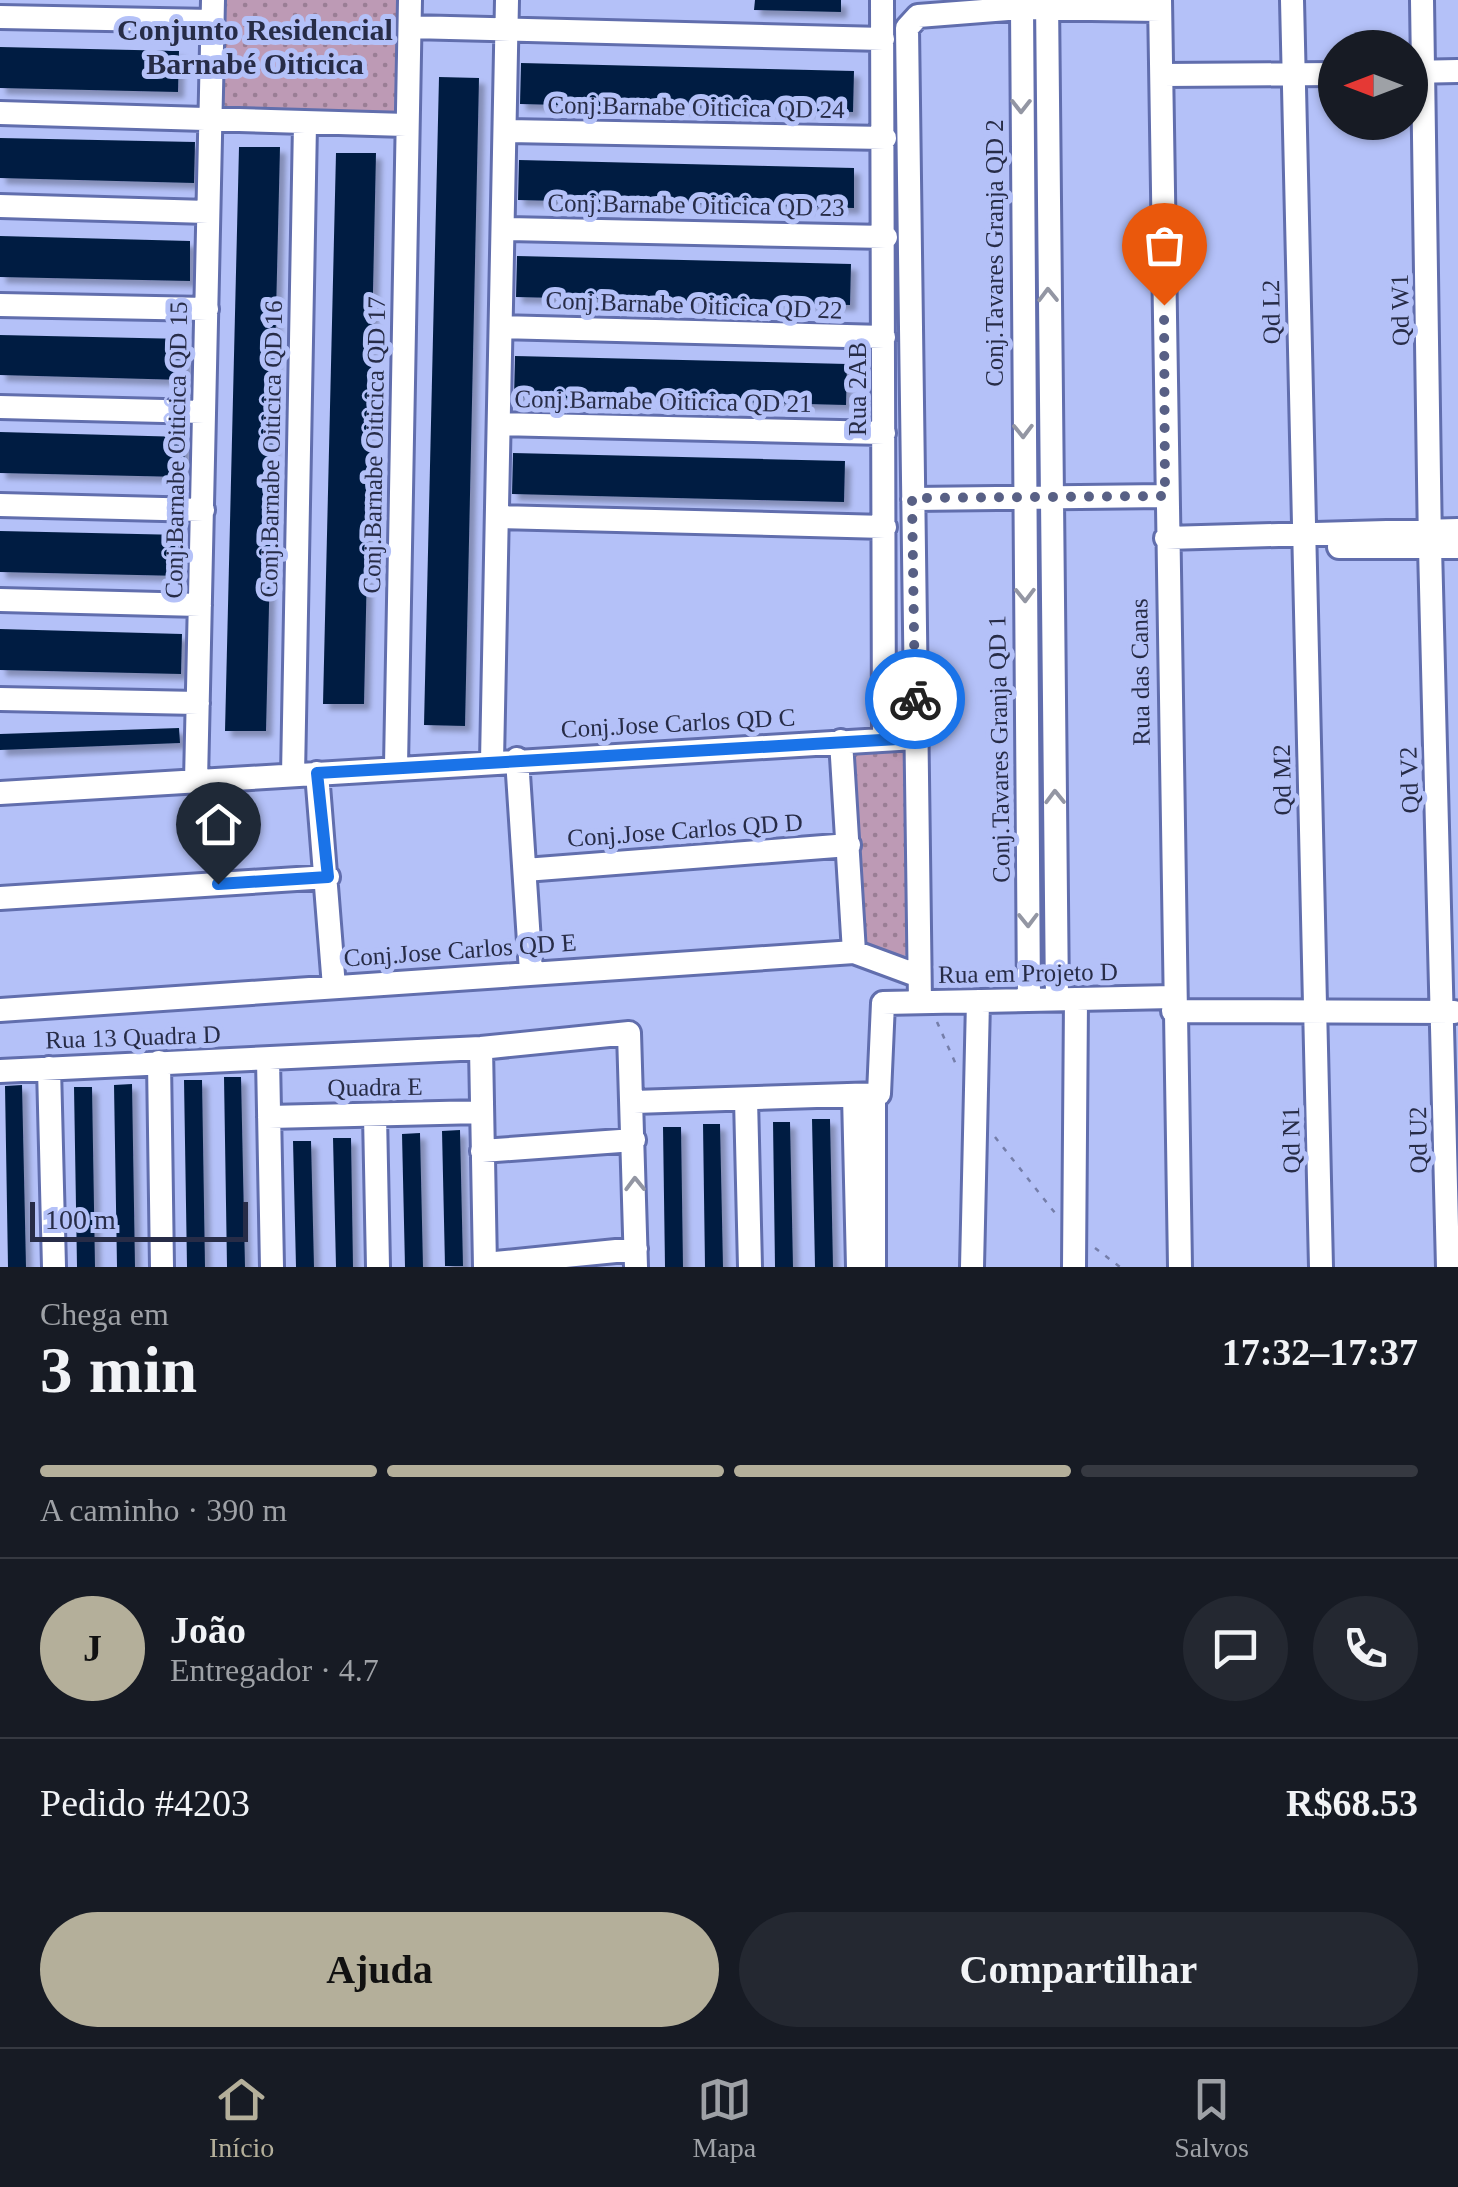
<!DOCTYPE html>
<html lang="pt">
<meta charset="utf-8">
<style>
:root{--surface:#171b24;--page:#242831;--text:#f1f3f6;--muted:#9ea1a6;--line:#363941;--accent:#b4af9a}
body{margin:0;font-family:Georgia,serif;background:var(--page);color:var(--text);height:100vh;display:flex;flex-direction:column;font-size:38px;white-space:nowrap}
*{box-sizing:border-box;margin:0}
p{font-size:32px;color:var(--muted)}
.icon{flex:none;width:55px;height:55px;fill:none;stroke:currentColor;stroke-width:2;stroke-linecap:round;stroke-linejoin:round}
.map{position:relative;height:1267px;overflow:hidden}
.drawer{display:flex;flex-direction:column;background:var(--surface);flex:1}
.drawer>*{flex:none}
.needle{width:65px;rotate:270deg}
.fabs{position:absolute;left:1318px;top:30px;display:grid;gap:20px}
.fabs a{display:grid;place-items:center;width:110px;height:110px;border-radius:50%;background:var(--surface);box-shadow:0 2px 8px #0004;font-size:50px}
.scale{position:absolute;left:30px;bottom:25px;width:218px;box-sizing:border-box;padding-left:10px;border:5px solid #272c47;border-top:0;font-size:28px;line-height:35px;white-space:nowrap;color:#272c47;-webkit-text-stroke:8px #b4c1f8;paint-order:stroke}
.pin{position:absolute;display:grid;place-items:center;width:85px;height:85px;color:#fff;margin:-102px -42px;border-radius:50% 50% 50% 0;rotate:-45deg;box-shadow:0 0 10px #0007}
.pin .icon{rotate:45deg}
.courier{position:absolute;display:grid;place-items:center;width:100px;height:100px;margin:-50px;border:8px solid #1a73e8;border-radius:50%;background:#fff;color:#222;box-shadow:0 2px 12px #0007}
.summary em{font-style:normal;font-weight:600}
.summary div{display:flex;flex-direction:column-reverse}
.summary{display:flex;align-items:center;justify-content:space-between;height:170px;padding:0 40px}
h1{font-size:65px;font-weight:600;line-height:75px}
.bar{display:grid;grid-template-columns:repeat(4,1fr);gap:15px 10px;align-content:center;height:120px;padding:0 40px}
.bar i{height:12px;border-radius:8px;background:var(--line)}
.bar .on{background:var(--accent)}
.bar p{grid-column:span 4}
.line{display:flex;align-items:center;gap:25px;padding:0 40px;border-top:2px solid var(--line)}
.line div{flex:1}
.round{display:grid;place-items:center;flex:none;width:105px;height:105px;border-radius:52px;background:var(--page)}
.primary-button{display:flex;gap:20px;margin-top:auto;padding:20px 40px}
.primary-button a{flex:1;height:115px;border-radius:60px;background:var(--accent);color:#111;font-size:40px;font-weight:600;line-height:115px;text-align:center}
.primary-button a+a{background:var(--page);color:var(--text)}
.menu{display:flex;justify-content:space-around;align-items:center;height:140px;border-top:2px solid var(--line);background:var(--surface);font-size:28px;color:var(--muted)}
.menu a{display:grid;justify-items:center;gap:5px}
.menu .on{color:var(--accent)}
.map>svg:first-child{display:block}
.park{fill:url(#park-dots)}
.building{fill:#001d42;filter:url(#shadow)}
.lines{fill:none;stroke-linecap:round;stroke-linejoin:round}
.minor-casing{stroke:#616ead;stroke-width:28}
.path{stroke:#757ea9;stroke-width:2.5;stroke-dasharray:5 8;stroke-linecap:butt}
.minor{stroke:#fff;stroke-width:22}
.oneway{stroke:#9396a3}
.done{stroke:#586085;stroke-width:10;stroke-dasharray:0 18}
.route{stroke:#1a73e8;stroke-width:12}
.labels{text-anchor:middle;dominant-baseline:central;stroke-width:10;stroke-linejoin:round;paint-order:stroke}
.street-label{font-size:25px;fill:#272c47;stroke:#b4c1f8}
.quarter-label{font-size:30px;font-weight:bold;fill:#272c47;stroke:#b4c1f8}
</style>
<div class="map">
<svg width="1458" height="1267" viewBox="0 0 1458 1267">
<defs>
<pattern id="park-dots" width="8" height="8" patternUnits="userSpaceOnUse" patternTransform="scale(2.5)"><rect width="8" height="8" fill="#bd9ab5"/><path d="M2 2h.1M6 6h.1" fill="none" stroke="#9a7e95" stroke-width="1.8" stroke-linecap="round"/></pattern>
<filter id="shadow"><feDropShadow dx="6" dy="6" stdDeviation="2.5" flood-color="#0004"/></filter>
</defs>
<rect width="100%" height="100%" fill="#b4c1f8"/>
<path class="park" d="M222,0H400L398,112H229L220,98Z
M905,744L912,951L901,958L864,947L850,747Z"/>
<path class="building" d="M755,0H841V12L754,10Z
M0,47L179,51L178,92L0,88Z
M521,63L854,71L853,112L520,104Z
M439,77L479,78L465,726L424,725Z
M0,138L195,142L194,183L0,178Z
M239,147H280L266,731H225Z
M336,153H376L364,704H323Z
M519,160L854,168V208L518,200Z
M0,236L190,241V281L0,277Z
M517,256L851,264L850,305L516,297Z
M0,335L186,339L185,380L0,375Z
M515,356L847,364L846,405L514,397Z
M0,432L185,437L184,477L0,473Z
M513,453L845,461L844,502L512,494Z
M0,531L183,535V576L0,572Z
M0,629L182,634L181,674L0,670Z
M179,728L180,743L0,750V734Z
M224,1077H241L245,1267H227Z
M184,1080H202L205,1267H187Z
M132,1084L135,1267H117L114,1085Z
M22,1085L26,1267H8L5,1086Z
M74,1087H92L95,1267H77Z
M812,1119H830L833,1267H815Z
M773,1122H790L793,1267H775Z
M703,1124H720L723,1267H705Z
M663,1127H681L683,1267H665Z
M460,1130L463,1266H445L442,1131Z
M420,1133L423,1267H405L402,1134Z
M333,1138H351L353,1267H336Z
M293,1141H311L314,1267H296Z"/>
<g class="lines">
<g class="minor-casing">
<path id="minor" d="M882,0L884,739
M1047,0L1057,999
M1160,0L1180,1267
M1292,0L1321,1267
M1422,0L1430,547L1448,1267
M1022,8L1029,1000
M0,17L212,21
M410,27L883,39
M1410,72L1458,71
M1162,75L1335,74
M0,113L406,125
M506,131L885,138
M0,206L208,212
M504,229L886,237
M0,305L207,309
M503,327L884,337
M0,407L204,412
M501,424L884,433
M913,499L1165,496
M0,505L203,510
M499,517L885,527
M1166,538L1458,530
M1339,547H1458
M0,600L200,605
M0,699L198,703
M841,741L854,952
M517,759L531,972
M492,761L507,0
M396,766L410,0
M317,773L334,987
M293,775L305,124
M196,781L213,0
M0,793L915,738
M525,870L849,845
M0,898L328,877
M920,1002L907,28L918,16L1022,8L1160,10
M0,1010L854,952L919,976
M1173,1011L1454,1012
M481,1048L485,1267
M268,1059L272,1267
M159,1062L162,1267
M49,1068L54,1267
M0,1071L481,1048L629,1033L636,1267
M874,1094V1267
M854,1095L858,1267
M746,1099L750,1267
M634,1102L879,1094L883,1003L1173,997
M375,1115L378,1267
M269,1117L482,1112
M482,1151L634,1140
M485,1264L636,1249
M972,1267L978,1001
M1074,1267L1076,999"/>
</g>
<path class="path" d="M937,1022L958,1069
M995,1137L1055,1213
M1095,1248L1120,1267"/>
<use href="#minor" class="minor"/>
</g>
<defs><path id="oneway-chevron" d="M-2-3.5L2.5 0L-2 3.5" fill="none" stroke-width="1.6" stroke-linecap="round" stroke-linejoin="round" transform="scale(2.5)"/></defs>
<g class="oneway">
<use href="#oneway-chevron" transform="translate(1021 106) rotate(90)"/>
<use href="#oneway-chevron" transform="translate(1048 295) rotate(-91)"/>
<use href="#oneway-chevron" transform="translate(1023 431) rotate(89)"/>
<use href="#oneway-chevron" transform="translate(1025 595) rotate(89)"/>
<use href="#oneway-chevron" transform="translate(1055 797) rotate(-91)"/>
<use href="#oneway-chevron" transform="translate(1028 920) rotate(89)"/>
<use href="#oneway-chevron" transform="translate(635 1184) rotate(-91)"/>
</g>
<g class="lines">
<path class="done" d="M915,699L912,498L1165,496L1164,305"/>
<path class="route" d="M218,884L328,877L317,773L915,738V699"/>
</g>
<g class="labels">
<g class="street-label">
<text transform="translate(696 107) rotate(1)">Conj.Barnabe Oiticica QD 24</text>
<text transform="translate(696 205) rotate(1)">Conj.Barnabe Oiticica QD 23</text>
<text transform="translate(994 253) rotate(-90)">Conj.Tavares Granja QD 2</text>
<text transform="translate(694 305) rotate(2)">Conj.Barnabe Oiticica QD 22</text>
<text transform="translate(1400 310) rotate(-91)">Qd W1</text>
<text transform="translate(1271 312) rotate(-91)">Qd L2</text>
<text transform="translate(857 389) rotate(-90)">Rua 2AB</text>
<text transform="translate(663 401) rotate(1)">Conj.Barnabe Oiticica QD 21</text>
<text transform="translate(374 445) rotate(-89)">Conj.Barnabe Oiticica QD 17</text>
<text transform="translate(271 449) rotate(-89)">Conj.Barnabe Oiticica QD 16</text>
<text transform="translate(176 450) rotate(-89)">Conj.Barnabe Oiticica QD 15</text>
<text transform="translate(1140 672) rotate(-91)">Rua das Canas</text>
<text transform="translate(678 723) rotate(-3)">Conj.Jose Carlos QD C</text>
<text transform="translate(999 749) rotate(-91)">Conj.Tavares Granja QD 1</text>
<text transform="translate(1282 780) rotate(-91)">Qd M2</text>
<text transform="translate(1409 780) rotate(-92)">Qd V2</text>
<text transform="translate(685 830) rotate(-4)">Conj.Jose Carlos QD D</text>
<text transform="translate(460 950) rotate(-4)">Conj.Jose Carlos QD E</text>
<text transform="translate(1028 973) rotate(-1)">Rua em Projeto D</text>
<text transform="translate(133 1037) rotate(-2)">Rua 13 Quadra D</text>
<text transform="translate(375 1087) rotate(-1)">Quadra E</text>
<text transform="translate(1291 1140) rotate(-91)">Qd N1</text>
<text transform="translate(1418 1140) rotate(-91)">Qd U2</text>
</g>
<g class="quarter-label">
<text x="255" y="29">Conjunto Residencial<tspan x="255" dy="34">Barnabé Oiticica</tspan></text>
</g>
</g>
</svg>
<div class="fabs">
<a><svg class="needle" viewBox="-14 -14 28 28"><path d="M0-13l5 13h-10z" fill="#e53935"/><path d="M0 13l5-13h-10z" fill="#9ea1a6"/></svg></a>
</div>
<div class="scale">100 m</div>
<div class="pin" style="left:1164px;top:305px;background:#ea580c"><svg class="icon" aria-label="bag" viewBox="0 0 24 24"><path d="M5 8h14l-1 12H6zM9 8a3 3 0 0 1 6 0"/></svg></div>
<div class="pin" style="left:218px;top:884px;background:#1f2937"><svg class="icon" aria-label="home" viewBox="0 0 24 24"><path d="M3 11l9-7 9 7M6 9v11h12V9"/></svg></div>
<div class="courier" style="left:915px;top:699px"><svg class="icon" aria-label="bike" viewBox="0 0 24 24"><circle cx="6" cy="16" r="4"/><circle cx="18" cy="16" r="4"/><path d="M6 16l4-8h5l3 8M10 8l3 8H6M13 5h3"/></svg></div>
</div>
<section class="drawer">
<div class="summary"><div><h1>3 min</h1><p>Chega em</p></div><em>17:32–17:37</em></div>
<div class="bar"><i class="on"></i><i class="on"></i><i class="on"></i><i></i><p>A caminho · 390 m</p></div>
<div class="line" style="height:180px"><b class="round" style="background:var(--accent);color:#111">J</b><div><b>João</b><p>Entregador · 4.7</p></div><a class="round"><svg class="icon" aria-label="chat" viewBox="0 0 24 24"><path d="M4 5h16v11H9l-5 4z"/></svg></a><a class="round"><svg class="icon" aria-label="phone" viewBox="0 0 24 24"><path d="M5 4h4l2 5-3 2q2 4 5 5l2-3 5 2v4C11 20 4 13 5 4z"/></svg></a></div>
<div class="line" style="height:130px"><div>Pedido #4203</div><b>R$68.53</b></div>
<div class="primary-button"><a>Ajuda</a><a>Compartilhar</a></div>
</section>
<nav class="menu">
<a class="on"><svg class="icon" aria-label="home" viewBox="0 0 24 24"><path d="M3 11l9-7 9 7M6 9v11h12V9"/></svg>Início</a>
<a><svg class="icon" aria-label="map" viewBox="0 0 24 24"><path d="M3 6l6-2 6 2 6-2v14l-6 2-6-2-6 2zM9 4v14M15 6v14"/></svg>Mapa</a>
<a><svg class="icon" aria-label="saved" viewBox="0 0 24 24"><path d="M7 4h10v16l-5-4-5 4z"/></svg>Salvos</a>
</nav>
